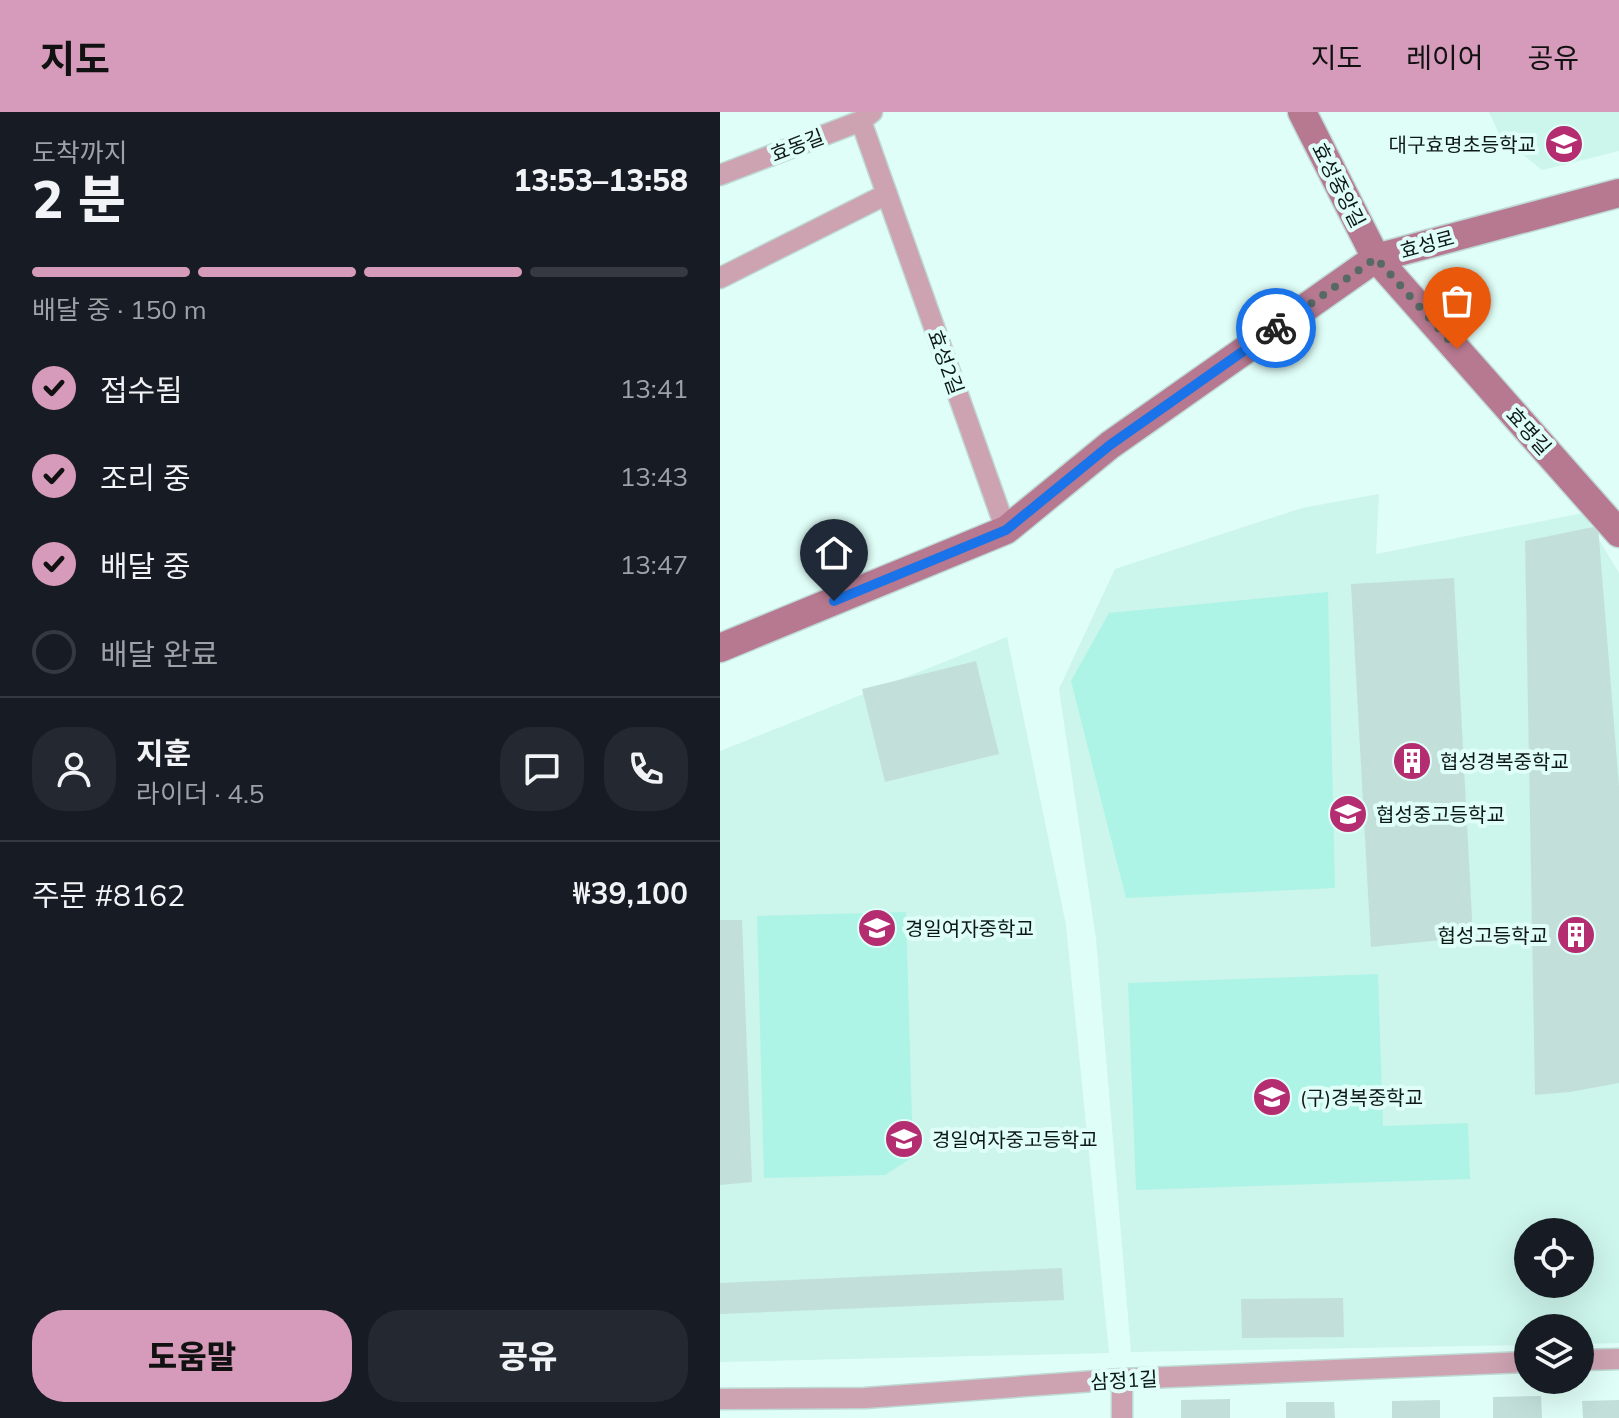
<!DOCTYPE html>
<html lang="ko">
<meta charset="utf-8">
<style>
:root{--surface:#171b24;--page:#242831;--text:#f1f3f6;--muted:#9ea1a6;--line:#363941;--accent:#d69aba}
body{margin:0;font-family:Mulish,"Noto Sans KR",sans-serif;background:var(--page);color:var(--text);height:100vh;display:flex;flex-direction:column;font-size:30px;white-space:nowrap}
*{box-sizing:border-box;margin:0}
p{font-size:26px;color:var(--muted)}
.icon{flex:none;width:44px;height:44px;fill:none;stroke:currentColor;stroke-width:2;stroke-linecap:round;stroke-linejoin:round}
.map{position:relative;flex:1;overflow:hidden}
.sheet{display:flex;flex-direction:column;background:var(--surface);width:720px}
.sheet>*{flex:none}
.buttons{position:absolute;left:794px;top:1106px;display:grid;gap:16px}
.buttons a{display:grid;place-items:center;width:80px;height:80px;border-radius:50%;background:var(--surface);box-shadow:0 8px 32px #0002;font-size:40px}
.pin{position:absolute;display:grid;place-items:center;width:68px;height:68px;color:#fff;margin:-82px -34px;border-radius:50% 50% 50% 0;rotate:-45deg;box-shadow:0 0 8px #0007}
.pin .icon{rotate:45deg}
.courier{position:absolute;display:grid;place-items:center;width:80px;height:80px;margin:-40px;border:6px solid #1a73e8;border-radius:50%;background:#fff;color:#222;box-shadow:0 2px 10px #0007}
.headline em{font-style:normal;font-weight:800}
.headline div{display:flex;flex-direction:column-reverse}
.headline{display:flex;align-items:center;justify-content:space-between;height:136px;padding:0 32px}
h1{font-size:52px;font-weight:800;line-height:60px}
.bar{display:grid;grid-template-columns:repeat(4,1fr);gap:12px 8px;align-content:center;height:96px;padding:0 32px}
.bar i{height:10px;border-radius:6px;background:var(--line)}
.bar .selected{background:var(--accent)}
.bar p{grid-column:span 4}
.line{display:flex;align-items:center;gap:20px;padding:0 32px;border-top:2px solid var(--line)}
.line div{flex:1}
.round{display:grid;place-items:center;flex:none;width:84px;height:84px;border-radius:32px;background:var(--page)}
ol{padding:0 32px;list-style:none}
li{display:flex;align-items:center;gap:24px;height:88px}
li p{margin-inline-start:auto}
li .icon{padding:8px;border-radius:50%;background:var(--accent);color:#111;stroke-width:4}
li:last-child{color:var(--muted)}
li i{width:44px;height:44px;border:4px solid var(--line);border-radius:50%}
.action{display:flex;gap:16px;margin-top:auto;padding:16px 32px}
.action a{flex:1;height:92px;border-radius:32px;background:var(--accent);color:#111;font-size:32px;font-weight:800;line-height:92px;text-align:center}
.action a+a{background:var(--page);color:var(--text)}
header{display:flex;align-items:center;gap:48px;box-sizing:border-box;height:112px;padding:0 40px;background:var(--accent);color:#111}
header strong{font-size:38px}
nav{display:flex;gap:44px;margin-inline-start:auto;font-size:28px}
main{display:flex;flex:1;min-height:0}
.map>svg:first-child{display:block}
.built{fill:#ccf5ec;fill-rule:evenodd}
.green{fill:#adf4e6}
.building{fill:#c2e0d9}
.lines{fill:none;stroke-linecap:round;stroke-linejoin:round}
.street-casing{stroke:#bed9d3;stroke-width:23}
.secondary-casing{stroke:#bed9d3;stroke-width:31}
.street{stroke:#cda2b1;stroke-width:20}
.secondary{stroke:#b67990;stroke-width:28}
.done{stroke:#576965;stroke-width:8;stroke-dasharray:0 14.4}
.route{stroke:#1a73e8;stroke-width:10}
.labels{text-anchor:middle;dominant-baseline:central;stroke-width:8;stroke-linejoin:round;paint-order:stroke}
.poi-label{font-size:20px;fill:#0e1916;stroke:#dffef7;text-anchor:start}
.street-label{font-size:20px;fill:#0e1916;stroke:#dffef7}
</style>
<header>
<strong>지도</strong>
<nav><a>지도</a><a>레이어</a><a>공유</a></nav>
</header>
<main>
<section class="sheet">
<div class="headline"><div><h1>2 분</h1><p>도착까지</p></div><em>13:53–13:58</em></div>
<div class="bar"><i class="selected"></i><i class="selected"></i><i class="selected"></i><i></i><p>배달 중 · 150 m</p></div>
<ol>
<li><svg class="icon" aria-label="check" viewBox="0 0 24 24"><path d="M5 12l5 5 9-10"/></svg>접수됨<p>13:41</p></li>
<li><svg class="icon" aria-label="check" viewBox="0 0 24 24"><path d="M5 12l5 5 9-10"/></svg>조리 중<p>13:43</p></li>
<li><svg class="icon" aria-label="check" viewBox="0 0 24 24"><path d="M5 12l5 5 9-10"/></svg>배달 중<p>13:47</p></li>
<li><i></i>배달 완료</li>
</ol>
<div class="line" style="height:144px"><a class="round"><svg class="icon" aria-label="person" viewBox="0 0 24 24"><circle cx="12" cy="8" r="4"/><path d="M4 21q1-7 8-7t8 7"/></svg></a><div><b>지훈</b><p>라이더 · 4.5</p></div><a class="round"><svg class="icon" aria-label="chat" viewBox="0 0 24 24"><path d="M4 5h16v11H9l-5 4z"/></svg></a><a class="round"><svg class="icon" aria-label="phone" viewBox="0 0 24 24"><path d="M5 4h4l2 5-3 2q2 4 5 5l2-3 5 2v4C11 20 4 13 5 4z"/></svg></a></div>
<div class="line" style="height:104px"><div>주문 #8162</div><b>₩39,100</b></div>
<div class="action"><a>도움말</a><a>공유</a></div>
</section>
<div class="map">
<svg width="899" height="1306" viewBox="0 0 899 1306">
<rect width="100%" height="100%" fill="#dffef7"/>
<path class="built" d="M769,0H899V39L822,58L780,24Z
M659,382L656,442L863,401L899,461V1231L860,1232V1216H808V1233L411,1240L376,827L339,577L395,457L582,396ZM808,1120H860V1172H808Z
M287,525L346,813L389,1241L0,1250V639Z"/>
<path class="green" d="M608,480L615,776L406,786L351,569L389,501Z
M186,800L193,1045L165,1063L44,1066L37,804Z
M658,862L663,1014L748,1011L750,1067L416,1078L408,871Z"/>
<path class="building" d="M878,414L899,674V971L850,980L815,983L805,429Z
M734,466L753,825L651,835L631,472Z
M256,549L279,642L165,670L142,577Z
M0,808H22L32,1070L0,1073Z
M342,1156L344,1188L0,1202V1171Z
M623,1186L624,1225L522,1226L521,1187Z
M821,1284L822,1306H773V1285Z
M510,1287V1306H461V1288Z
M720,1288V1306H672V1289Z
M899,1288V1306H863L862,1289Z
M566,1290H614L615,1306H566Z"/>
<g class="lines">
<g class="street-casing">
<path id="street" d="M141,9L286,418
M0,63L141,9L152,0
M0,166L167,82
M860,1248L899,1247
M402,1267V1306
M0,1287L145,1286L402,1267L808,1250"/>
</g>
<g class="secondary-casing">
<path id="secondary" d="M582,0L656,146L899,421
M0,536L286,418L390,333L656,146L899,81"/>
</g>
<use href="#street" class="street"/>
<use href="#secondary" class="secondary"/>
</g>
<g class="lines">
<path class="done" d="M556,216L656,146L737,237"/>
<path class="route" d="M114,489L286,418L390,333L556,216"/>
</g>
<defs>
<g id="school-disc" transform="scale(2)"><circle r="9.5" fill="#b42d70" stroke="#dffef7"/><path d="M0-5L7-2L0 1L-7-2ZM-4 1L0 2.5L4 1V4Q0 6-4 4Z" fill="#fff"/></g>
<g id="building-disc" transform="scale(2)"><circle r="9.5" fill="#b42d70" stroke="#dffef7"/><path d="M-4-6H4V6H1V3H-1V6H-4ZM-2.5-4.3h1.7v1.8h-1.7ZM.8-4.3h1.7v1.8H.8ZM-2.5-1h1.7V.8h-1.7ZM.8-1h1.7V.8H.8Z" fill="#fff"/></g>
</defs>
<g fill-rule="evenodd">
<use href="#school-disc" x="844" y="32"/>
<use href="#building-disc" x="692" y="649"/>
<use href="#school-disc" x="628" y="702"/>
<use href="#school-disc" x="157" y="816"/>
<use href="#building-disc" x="856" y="823"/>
<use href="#school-disc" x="552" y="985"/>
<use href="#school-disc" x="184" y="1027"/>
</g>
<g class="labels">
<g class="poi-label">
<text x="816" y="32" text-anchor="end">대구효명초등학교</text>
<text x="720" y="649">협성경복중학교</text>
<text x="656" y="702">협성중고등학교</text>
<text x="185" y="816">경일여자중학교</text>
<text x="828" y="823" text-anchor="end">협성고등학교</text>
<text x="580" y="985">(구)경복중학교</text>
<text x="212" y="1027">경일여자중고등학교</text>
</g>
<g class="street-label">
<text transform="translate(77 33) rotate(-21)">효동길</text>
<text transform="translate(619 73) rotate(63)">효성중앙길</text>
<text transform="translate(707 132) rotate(-15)">효성로</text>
<text transform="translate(226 250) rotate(70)">효성2길</text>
<text transform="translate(809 319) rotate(48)">효명길</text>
<text transform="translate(404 1268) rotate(-3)">삼정1길</text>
</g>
</g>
</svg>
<div class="buttons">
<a><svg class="icon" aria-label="locate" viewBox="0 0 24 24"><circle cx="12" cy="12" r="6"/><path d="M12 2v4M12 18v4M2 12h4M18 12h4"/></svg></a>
<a><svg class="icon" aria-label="layers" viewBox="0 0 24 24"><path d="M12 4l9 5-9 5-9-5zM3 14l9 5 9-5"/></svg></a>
</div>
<div class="pin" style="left:737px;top:237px;background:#ea580c"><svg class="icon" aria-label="bag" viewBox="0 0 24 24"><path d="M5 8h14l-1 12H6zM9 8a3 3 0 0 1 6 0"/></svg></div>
<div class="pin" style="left:114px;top:489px;background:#1f2937"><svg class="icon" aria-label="home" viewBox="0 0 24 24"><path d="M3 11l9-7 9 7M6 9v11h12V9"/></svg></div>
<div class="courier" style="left:556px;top:216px"><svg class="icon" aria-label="bike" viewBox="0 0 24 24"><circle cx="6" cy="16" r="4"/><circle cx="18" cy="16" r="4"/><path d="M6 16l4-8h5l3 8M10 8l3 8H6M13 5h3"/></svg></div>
</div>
</main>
